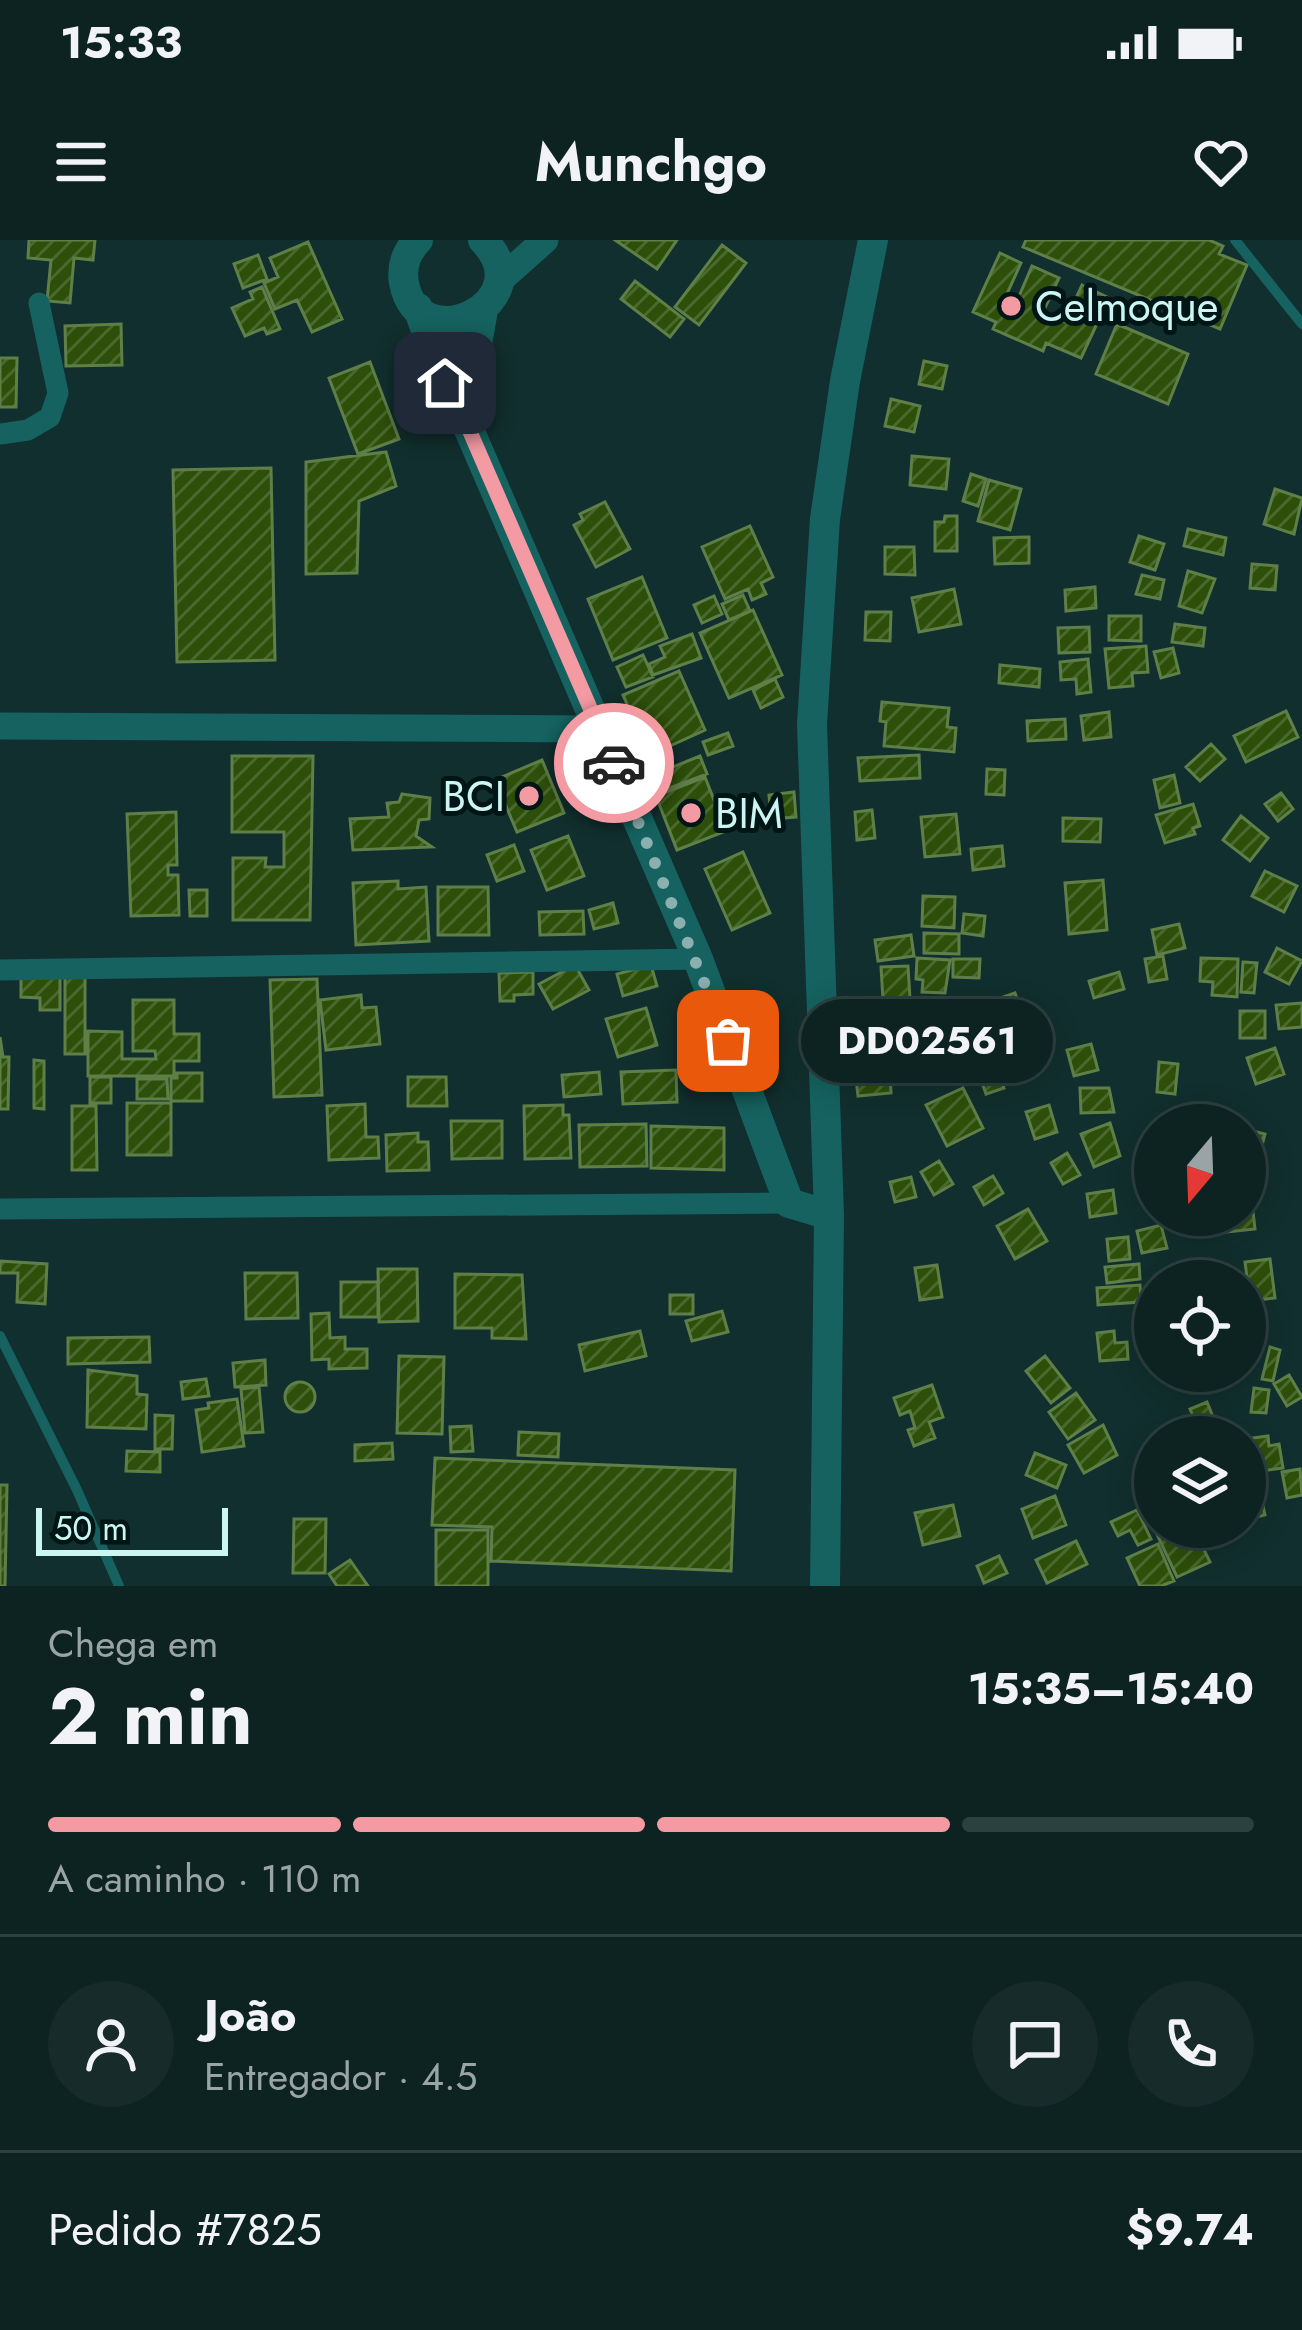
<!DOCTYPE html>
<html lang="pt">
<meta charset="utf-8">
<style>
:root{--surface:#0d2322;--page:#162b2a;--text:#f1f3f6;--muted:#9aa4a5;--line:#2d4040;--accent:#f49aa3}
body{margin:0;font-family:Jost,sans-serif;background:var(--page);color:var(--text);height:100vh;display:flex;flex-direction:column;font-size:45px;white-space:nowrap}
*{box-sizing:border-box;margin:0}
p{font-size:39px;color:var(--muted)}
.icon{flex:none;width:66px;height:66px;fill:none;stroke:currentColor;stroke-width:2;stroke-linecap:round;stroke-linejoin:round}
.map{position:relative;height:1346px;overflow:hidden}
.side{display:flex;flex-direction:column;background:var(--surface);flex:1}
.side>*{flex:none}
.needle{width:78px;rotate:199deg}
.fabs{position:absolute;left:1134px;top:864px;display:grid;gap:24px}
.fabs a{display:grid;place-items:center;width:132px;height:132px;border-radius:50%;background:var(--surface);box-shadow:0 6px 30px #0003,0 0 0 3px var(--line);font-size:60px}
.scale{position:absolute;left:36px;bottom:30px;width:192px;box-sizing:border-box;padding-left:12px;border:6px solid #cbf6f4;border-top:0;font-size:33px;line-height:42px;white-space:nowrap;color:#cbf6f4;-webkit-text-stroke:9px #001616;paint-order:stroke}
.pin{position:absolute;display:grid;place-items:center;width:102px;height:102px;color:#fff;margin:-51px;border-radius:24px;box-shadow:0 6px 18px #0006}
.courier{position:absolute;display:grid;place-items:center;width:120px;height:120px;margin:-60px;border:9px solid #f49aa3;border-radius:50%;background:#fff;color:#222;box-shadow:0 3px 15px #0007}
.bubble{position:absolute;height:84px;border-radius:42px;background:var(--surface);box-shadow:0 6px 30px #0003,0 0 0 3px var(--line);font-size:39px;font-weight:700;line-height:84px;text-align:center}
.head em{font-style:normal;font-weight:700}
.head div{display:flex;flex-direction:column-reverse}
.head{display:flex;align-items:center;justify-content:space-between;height:204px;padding:0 48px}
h1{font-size:78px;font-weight:700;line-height:90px}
.bar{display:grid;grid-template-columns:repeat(4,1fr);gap:18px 12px;align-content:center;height:144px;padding:0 48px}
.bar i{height:15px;border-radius:9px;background:var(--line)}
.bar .on{background:var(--accent)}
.bar p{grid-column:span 4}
.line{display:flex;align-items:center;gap:30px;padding:0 48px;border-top:3px solid var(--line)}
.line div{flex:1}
.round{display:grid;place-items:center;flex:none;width:126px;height:126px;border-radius:63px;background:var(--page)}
.status{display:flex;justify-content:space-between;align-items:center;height:84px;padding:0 60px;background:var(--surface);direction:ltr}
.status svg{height:33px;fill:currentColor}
header{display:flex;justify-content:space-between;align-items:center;height:156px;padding:0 48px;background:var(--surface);font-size:54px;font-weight:700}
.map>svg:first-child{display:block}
.building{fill:url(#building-hatch);stroke:#5f7f48;stroke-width:3}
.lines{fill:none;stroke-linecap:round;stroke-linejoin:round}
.service{stroke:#156260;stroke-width:10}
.minor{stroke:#156260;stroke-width:21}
.tertiary{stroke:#156260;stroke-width:27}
.secondary{stroke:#156260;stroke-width:30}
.done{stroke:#8ab0af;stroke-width:12;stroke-dasharray:0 21.6}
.route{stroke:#f49aa3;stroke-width:15}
.poi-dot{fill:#f49aa3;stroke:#001616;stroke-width:4.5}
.labels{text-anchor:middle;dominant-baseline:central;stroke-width:10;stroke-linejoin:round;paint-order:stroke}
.poi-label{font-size:42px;fill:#cbf6f4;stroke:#001616;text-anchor:start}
</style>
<div class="status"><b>15:33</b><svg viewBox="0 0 49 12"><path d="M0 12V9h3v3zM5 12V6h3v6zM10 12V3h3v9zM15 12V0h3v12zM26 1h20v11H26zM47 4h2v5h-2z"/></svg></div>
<header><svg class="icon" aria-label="menu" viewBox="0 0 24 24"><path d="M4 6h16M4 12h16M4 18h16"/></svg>Munchgo<svg class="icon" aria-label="heart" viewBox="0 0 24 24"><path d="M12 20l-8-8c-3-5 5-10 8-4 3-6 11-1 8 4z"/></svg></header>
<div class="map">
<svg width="1302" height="1346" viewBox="0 0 1302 1346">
<defs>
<pattern id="building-hatch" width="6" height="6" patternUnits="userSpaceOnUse" patternTransform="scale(3)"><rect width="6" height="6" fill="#2d4f0a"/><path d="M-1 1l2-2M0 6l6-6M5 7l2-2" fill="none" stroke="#4a692e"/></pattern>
</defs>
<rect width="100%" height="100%" fill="#112f2e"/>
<path class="building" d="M29,0H95L93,20L74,18L70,63L47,61L51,20L28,18Z
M615,0H677L657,29Z
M1026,0H1209L1223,6L1219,14L1247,25L1220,89L1023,7Z
M308,2L342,79L312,92L297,60L275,69L264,43L278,37L270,18Z
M722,5L746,23L699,85L675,67Z
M1000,13L1021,23L1006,56L1017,61L1032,26L1059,38L1043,72L1065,82L1082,45L1109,58L1081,118L1046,103L1043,111L993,89L996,82L973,72Z
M258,15L267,39L243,48L234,24Z
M635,41L684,79L670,97L621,59Z
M262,47L280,89L267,94L264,88L245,96L232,68L253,59L250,52Z
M121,84L122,125L66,126L65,86Z
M1117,84L1188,114L1168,164L1096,134Z
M0,118H17L16,167H0Z
M924,121L947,126L942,149L919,144Z
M370,122L399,199L358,214L329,138Z
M891,159L920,166L914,192L885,186Z
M386,212L396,246L359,261L357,333L306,334V222Z
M912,216L949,219L946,249L910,245Z
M271,228L275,420L177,422L173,230Z
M971,234L986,239L978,266L963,261Z
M989,240L1021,249L1010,290L978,281Z
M1275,249L1302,258L1294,294L1264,284Z
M605,262L630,309L596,327L574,285L583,280L580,274Z
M945,276H957V311H935V282H944Z
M750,286L773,337L761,343L766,354L752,360L748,349L725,359L702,307Z
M1188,289L1226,298L1223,315L1184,306Z
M1139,296L1164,304L1155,330L1130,322Z
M1029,297V323L995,324L994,298Z
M885,307H914L915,335L885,334Z
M1252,324L1277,326L1275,350L1250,348Z
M1188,331L1215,339L1202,373L1179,366Z
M1142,335L1164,340L1160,359L1136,354Z
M642,337L667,398L613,420L588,359Z
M1095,347L1096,368L1066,371L1065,350Z
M954,349L961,384L919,392L912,358Z
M743,355L750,371L729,380L722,364Z
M714,356L722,374L702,383L694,365Z
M753,370L782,435L729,458L700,393Z
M866,372H891L890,401L865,400Z
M1109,376H1141V401L1109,400Z
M1175,384L1205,388L1203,406L1172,402Z
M1089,387L1090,412L1059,413L1058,388Z
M692,394L701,418L653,435L649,424L665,417L660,406Z
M1146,406L1148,432L1132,433L1133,446L1109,448L1105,409Z
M1173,408L1179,433L1161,438L1154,412Z
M643,415L653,437L626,447L617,427Z
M1088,419L1091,452L1077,454L1076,439L1061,440L1060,422Z
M1000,425L1040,429L1039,447L999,443Z
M679,431L705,490L650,515L623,455Z
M775,439L783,457L761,468L753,450Z
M882,462L949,468L947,487L956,488L954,512L884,506L886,482L880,481Z
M1286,471L1298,497L1246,522L1234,496Z
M1109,472L1111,497L1084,500L1081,476Z
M1065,479L1066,499L1028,501L1027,481Z
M728,493L733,506L708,515L703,502Z
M1211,504L1225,519L1200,541L1186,527Z
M919,515L920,538L860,541L858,518Z
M232,516H313L310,680H233V618H266L265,627H284V592H232Z
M700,516L707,534L659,552L653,535Z
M542,520L564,573L517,592L495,540Z
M987,529L1005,530L1004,555L986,554Z
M1174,535L1180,563L1160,568L1154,540Z
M705,537L726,591L677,610L656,556Z
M794,552L796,577L771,579L769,555Z
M1281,553L1293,569L1278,581L1265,564Z
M402,554L430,558L429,579L419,580L416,596L432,607L353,610L350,579L389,577L387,563L399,562Z
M1193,564L1200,586L1193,588L1195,594L1165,603L1156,575Z
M872,570L875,598L857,600L855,572Z
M176,572L177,625H168V635H178L179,675L131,676L127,574Z
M956,574L960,614L925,617L921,577Z
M1241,576L1268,598L1250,621L1223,600Z
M1063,578L1101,579L1100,602L1063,601Z
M568,596L584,636L547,650L531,610Z
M514,605L524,631L497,641L487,615Z
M1002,606L1004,626L973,630L971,609Z
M743,612L770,673L732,690L705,629Z
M1265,631L1297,646L1284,672L1252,656Z
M1103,640L1107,690L1069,694L1065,643Z
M398,641V649L426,647L429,701L356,705L353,643Z
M438,647H488L489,695H438Z
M189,650H207V676H190Z
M923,656L955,657L954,688L922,686Z
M613,663L618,683L594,689L589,670Z
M583,671L584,694L540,695L539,672Z
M964,674L985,676L983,696L962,693Z
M1179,684L1185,708L1157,715L1152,690Z
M924,693L959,694V714L924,713Z
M911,695L914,716L878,721L875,700Z
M1277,708L1302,721L1289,744L1265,732Z
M1163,716L1167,739L1149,742L1145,719Z
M917,718L950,720L945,753L922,752L923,740L916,739Z
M1201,718L1238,719L1237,757L1212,755L1213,742L1200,741Z
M953,719H980L979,738L953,737Z
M1243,722L1257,723L1254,753L1241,752Z
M575,725L589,750L553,769L539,744Z
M651,725L657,746L623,756L617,734Z
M908,726L910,758L883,760L881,727Z
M533,732V754L514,755V761H500L499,733Z
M1119,732L1124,749L1094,758L1089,741Z
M21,733H60V770H40V758L21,757Z
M65,734H85V814H65Z
M317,739L322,855L274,857L270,740Z
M1015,753L1024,777L1004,784L995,760Z
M361,755L362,768L376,767L380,804L326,810L320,760Z
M133,760H174V794H199V821H174V836H88V791L122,792V819H156L155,811H133Z
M1302,763V787L1279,789L1276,765Z
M646,768L657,805L618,817L606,779Z
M1240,771H1265V798H1240Z
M931,773V780L943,779V809H915L914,774Z
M0,797L3,817H9L8,869H0Z
M862,797H899L900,831L863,832Z
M1091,804L1098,830L1074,836L1067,810Z
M1275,808L1284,834L1256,844L1247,818Z
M34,820L44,821V869L34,868Z
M1159,822L1178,824L1175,854L1157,852Z
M996,825L1004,848L986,854L978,831Z
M676,830L677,862L623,864L621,832Z
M599,832L601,854L564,857L562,835Z
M177,833H202V861H171V838H177Z
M890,836L891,853L858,856L856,839Z
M90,837H111V863H90Z
M408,837H446L447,866H408Z
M137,839H167L168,859H137Z
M963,848L983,888L947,906L926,865Z
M1080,848H1109L1114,872L1081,873Z
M127,863H171V915H127Z
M365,864L366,897H378L379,918L329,920L327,866Z
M563,865V875H569L571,918L525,919L524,866Z
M1049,865L1057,892L1035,899L1026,872Z
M72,866H96L97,930H72Z
M451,881H502V918L452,919Z
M1110,883L1120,916L1094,927L1081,894Z
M646,884L647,926L580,927L579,885Z
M651,886L724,888V930L651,928Z
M1245,889L1265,894L1259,917L1245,913Z
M418,893V902H428L429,930L387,931L386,895Z
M1067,913L1080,935L1063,944L1051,923Z
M939,921L953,944L934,955L921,932Z
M993,936L1003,953L984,965L974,947Z
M911,937L916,957L895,962L890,942Z
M1113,950L1116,973L1090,977L1087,954Z
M1245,962H1252L1255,989L1226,992L1225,975H1245Z
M1028,969L1047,1001L1015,1019L997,986Z
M1161,985L1167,1008L1142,1013L1137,991Z
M1128,997L1130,1019L1109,1021L1107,999Z
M1270,1019L1275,1058L1250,1061L1245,1022Z
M0,1021L47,1024L45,1064L17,1062L18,1033H0Z
M1139,1024L1140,1039L1107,1043L1105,1027Z
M937,1025L942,1057L920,1060L915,1028Z
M378,1029H417L418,1081L379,1082Z
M245,1033H297L298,1078L246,1079Z
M455,1034L522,1035L526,1099L492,1098V1088H455Z
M341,1042H378V1077H341Z
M1140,1045L1141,1062L1098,1065L1097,1048Z
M670,1055H693V1074H670Z
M722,1071L728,1092L692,1101L686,1081Z
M329,1073L330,1098L345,1097V1109H367V1128L329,1129V1119L312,1120L311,1074Z
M640,1091L646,1116L585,1131L579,1105Z
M1114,1091L1115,1103L1127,1102L1128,1119L1100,1121L1097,1093Z
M149,1097L150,1122L68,1124V1098Z
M1270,1107L1280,1110L1273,1141L1262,1139Z
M399,1116L444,1117L442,1194L397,1193Z
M1045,1116L1070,1148L1051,1163L1026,1131Z
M265,1120L266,1145L235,1147L233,1123Z
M88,1130L137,1136V1154L147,1155L146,1189L87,1187Z
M1289,1135L1302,1157L1287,1166L1274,1144Z
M206,1139L209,1156L183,1159L181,1142Z
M285 1157a15 15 0 1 1 30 0a15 15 0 1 1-30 0Z
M932,1145L943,1177L929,1182L935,1198L914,1206L908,1190L915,1188L910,1171L900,1175L894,1158Z
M259,1147L263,1192L245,1193L241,1149Z
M1254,1148L1269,1150L1266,1173L1251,1172Z
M1076,1153L1095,1180L1068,1199L1049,1172Z
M237,1159L244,1206L202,1212L196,1170L209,1168L208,1163Z
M1207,1162L1218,1189L1202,1197L1190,1169Z
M155,1175L173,1176L172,1209H155Z
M1103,1185L1117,1215L1084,1233L1068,1205Z
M471,1186L473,1211L451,1212L450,1187Z
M519,1192L559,1194L558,1217L518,1215Z
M1268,1196L1269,1206L1279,1204L1283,1228L1247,1233L1245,1199Z
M392,1203L393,1219L355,1221V1205Z
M127,1211L160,1212V1232L126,1231Z
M1035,1213L1066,1225L1057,1248L1026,1235Z
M435,1218L735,1230L731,1331L491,1321L492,1287L432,1285Z
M1300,1229L1302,1255L1287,1258L1282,1232Z
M1257,1240L1265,1275L1245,1280V1243Z
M0,1245H7L5,1346H0Z
M1055,1256L1066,1285L1033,1298L1022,1269Z
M953,1265L960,1296L923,1305L915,1273Z
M1137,1270L1151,1299L1138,1305L1130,1290L1118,1296L1111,1282Z
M294,1279H326L325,1333H293Z
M1162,1287H1193L1210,1322L1177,1337L1155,1290Z
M436,1290H488V1346H436Z
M1076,1301L1087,1324L1047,1343L1036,1320Z
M1158,1304L1174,1341L1161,1346H1140L1127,1318Z
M999,1316L1007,1333L984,1343L977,1326Z
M350,1320L368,1346H337L329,1334Z"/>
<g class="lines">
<path class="service" d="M1235,0L1302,84
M0,1096L77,1250L119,1346"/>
<path class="minor" d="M0,194L28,190L50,177L58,153L39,63
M0,730L698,719
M0,969L789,963"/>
<path class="tertiary" d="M499,41L545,0
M0,486L600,489"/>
<path class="secondary" d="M418,0C407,11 401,26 404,43C419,122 544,62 483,0
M418,68L445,143L464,178L698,719L789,963L829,975
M464,178L483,70
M825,1346L829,975L812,484L825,279L845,141L873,0"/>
</g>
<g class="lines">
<path class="done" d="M614,523L728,801"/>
<path class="route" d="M445,143L464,178L614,523"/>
</g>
<g class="poi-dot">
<circle cx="1011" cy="66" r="12"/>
<circle cx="529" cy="556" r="12"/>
<circle cx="691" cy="573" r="12"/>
</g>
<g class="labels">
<g class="poi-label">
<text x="1035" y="66">Celmoque</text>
<text x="505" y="556" text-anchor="end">BCI</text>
<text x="715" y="573">BIM</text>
</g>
</g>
</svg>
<div class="fabs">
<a><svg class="needle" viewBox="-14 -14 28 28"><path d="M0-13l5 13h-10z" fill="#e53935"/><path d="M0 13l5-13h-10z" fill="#9aa4a5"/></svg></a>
<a><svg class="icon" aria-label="locate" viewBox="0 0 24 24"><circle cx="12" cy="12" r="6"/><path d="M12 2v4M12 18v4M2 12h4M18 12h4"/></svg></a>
<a><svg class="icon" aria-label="layers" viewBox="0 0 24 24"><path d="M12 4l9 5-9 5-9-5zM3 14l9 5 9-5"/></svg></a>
</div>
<div class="scale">50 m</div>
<div class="pin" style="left:728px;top:801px;background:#ea580c"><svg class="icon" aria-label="bag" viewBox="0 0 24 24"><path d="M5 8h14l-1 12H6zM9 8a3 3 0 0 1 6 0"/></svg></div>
<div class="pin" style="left:445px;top:143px;background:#1f2937"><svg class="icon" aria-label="home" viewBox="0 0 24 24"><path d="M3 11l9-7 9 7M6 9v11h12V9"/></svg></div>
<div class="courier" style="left:614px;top:523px"><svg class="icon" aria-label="car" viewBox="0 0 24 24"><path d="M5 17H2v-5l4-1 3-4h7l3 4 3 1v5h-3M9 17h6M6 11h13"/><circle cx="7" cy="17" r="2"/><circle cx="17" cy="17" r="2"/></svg></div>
<div class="bubble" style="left:801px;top:759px;width:252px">DD02561</div>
</div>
<section class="side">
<div class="head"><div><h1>2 min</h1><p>Chega em</p></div><em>15:35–15:40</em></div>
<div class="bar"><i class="on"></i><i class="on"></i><i class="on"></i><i></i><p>A caminho · 110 m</p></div>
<div class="line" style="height:216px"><a class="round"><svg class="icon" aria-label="person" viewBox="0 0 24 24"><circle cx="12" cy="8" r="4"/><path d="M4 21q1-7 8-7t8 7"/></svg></a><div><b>João</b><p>Entregador · 4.5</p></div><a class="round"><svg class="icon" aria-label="chat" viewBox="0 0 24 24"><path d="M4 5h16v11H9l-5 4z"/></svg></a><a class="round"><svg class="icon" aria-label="phone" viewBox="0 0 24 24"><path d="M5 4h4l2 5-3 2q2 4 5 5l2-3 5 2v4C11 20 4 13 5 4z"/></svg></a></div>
<div class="line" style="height:156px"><div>Pedido #7825</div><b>$9.74</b></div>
</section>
